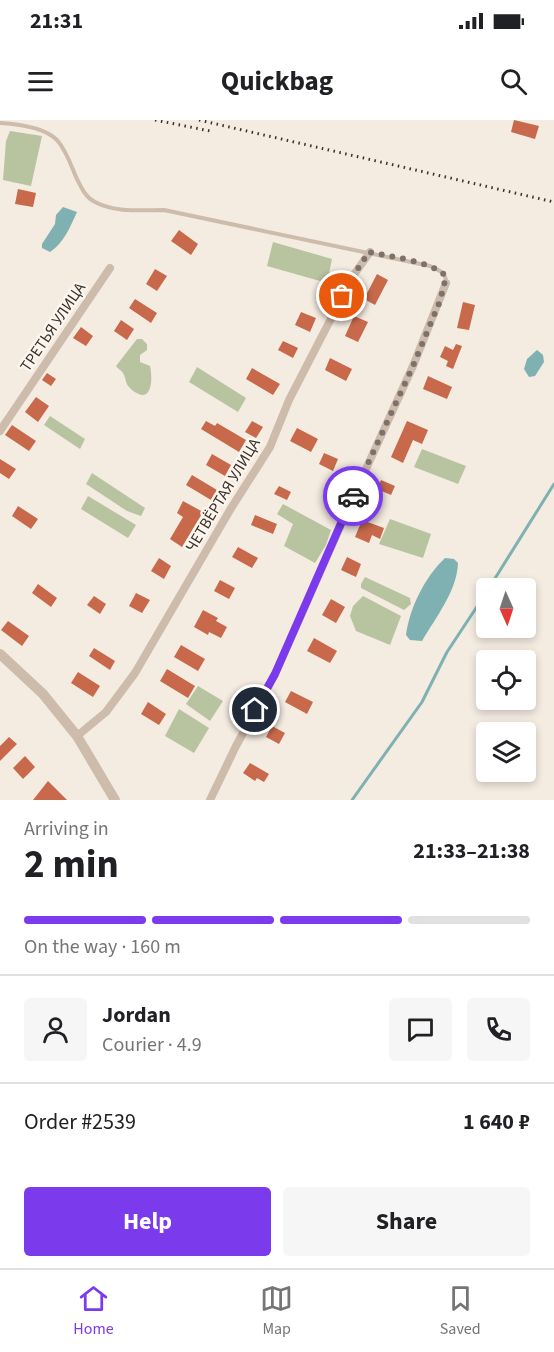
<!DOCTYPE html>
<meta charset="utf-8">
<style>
:root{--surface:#fff;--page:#f6f6f6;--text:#202124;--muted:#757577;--line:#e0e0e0;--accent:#7c3aed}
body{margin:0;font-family:"Source Sans 3",sans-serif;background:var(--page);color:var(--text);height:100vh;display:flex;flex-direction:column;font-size:22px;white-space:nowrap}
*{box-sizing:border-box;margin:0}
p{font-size:20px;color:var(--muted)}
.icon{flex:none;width:33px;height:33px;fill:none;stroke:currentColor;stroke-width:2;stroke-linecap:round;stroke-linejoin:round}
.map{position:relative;height:680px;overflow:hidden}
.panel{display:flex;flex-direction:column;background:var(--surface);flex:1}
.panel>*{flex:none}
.needle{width:39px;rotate:177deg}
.controls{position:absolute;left:476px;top:458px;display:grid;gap:12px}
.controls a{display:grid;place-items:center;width:60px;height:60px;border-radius:6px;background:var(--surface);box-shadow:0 3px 9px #0003;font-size:30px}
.pin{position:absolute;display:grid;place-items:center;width:51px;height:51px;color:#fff;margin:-26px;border:3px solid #fff;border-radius:50%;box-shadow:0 2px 6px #0007}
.courier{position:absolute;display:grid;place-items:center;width:60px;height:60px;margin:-30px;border:4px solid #7c3aed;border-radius:50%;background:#fff;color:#222;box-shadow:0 2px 8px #0007}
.overview em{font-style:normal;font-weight:700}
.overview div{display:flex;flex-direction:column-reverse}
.overview{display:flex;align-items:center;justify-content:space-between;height:102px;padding:0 24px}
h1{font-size:39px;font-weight:700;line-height:45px}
.bar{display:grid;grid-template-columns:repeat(4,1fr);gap:9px 6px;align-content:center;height:72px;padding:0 24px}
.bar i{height:8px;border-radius:4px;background:var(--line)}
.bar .selected{background:var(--accent)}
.bar p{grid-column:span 4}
.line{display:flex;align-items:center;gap:15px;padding:0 24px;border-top:2px solid var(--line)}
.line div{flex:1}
.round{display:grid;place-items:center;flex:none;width:63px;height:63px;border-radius:6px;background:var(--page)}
.cta{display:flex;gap:12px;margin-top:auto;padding:12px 24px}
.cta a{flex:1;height:69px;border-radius:6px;background:var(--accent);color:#fff;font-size:24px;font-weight:700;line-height:69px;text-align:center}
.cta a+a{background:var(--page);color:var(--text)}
.status{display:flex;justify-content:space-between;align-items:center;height:42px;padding:0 30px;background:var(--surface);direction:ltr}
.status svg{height:16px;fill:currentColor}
header{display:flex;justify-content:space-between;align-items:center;height:78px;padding:0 24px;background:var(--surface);font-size:27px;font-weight:700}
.dock{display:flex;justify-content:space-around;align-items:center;height:84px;border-top:2px solid var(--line);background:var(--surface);font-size:16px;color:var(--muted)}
.dock a{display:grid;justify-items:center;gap:3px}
.dock .selected{color:var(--accent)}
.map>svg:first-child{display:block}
.green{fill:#b8c4a0}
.water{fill:#7fb0b2}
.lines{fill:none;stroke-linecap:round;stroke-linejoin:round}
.stream{stroke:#7fb0b2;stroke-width:3}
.building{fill:#c8694b}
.service{stroke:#cdbbac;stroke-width:4}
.minor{stroke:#cdbbac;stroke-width:8}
.tertiary{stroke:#cdbbac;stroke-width:10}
.rail{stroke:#3b302b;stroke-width:3;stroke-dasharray:1.5 4.5;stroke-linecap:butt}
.done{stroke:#7c716b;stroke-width:6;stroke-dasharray:0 10.8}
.route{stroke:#7c3aed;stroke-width:8}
.labels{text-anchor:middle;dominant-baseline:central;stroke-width:5;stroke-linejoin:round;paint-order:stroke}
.street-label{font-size:16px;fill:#3b302b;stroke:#fbf5ee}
</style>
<div class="status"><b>21:31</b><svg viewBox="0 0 49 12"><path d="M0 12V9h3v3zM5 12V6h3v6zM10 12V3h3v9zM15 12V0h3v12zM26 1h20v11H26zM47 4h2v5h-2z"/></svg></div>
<header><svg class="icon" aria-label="menu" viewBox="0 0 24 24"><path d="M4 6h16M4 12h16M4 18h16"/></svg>Quickbag<svg class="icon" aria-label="search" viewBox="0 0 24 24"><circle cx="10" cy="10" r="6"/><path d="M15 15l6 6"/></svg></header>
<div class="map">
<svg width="554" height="680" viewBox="0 0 554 680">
<rect width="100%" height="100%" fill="#f4ebe1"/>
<path class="green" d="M10,11L42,16L31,66L3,60L6,21Z
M273,122L332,139L327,163L267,146Z
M137,219H142L147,224V230L140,235V242L150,246C153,260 152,286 132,270C124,263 127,260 123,253C121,250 118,249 116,246Z
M197,247L246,278L238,292L189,262Z
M50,296L85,319L80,329L44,305Z
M422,329L466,346L458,364L414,347Z
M92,353L145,388L141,396L127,391L86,364Z
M88,376L136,405L128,418L81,389Z
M283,384L331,410L326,425L315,443L284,426L293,404L277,394Z
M390,399L431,414L423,438L379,424Z
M365,457L410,478L411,484L404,490L361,468V464Z
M363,476L401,496L390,525L356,511L350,496L353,486Z
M198,566L223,581L210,601L186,584Z
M179,589L209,608L194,633L165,616Z"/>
<path class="water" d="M63,87L77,92C70,107 64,123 50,132L42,128V124L55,104L56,95Z
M537,230L543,235L544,242L535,256L529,257L524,249L527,239Z
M445,438L454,439L458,443C457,471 436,497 422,521L410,520L406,515C410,487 425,457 445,438Z"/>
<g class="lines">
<path class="stream" d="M489,468L554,364
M352,680L422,582L447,532L486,473"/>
</g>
<path class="building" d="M514,0L539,6L535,19L511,12Z
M18,69L36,73L33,87L15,84Z
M179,110L198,124L191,135L171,121Z
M155,149L167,156L157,171L146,164Z
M377,154L388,160L375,185L364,179Z
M135,179L157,193L151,203L129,188Z
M463,182L475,185L469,210L457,208Z
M301,192L316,198L310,212L295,205Z
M354,196L368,202L358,222L345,216Z
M121,200L134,209L127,220L114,211Z
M81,207L93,216L86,226L73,218Z
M283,221L298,228L293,238L278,230Z
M456,224L462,226L453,249L446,246L448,241L440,237L445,226L453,230Z
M330,238L352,249L346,261L325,250Z
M252,248L280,264L273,275L246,259Z
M47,253L56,259L51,266L42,260Z
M428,256L452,267L447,279L423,269Z
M36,277L49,286L38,302L25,292Z
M206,301L215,306L217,303L246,320L239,332L201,309Z
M252,301L263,307L256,318L245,312Z
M407,301L428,310L422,324L413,320L403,343L391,337Z
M12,305L36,321L29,331L5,315Z
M297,308L318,319L311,332L290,321Z
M324,333L338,339L333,351L319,344Z
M212,334L231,345L225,356L206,345Z
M0,339L16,349L9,359L0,353Z
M192,355L217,370L211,380L186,365Z
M381,360L395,366L391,375L377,369Z
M279,366L291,372L287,380L274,374Z
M183,381L203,392L182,427L170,419L183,397L177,393Z
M18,386L38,399L31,409L12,396Z
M255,395L277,404L273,414L251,405Z
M362,400L384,408L380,419L372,415L369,423L355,417Z
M238,427L258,438L252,448L232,437Z
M347,437L361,444L356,457L341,450Z
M159,438L171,446L164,459L151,451Z
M220,460L235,468L229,479L214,471Z
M38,464L57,478L51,487L32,473Z
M136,473L150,480L142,493L129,486Z
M94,476L106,484L100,494L87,485Z
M331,479L345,487L336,503L322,495Z
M203,490L218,498L216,501L227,507L221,518L209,512L208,515L194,507Z
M8,501L29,516L22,526L1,510Z
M314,518L337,531L330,543L307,531Z
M181,525L205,539L198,551L174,537Z
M94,528L115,541L110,550L89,536Z
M167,549L195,566L188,578L160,561Z
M78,552L100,566L93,577L71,563Z
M291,571L313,582L307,594L285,582Z
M148,582L166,594L159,605L141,594Z
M272,606L285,613L279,624L266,617Z
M9,617L17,624L0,641V626Z
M25,636L35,647L23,659L13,648Z
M250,643L269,654L264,662L257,658L255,661L243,653Z
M48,661L67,680H33Z"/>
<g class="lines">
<path class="service" d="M0,3C17,4 44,7 57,20C66,30 71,45 76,57C81,67 85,77 95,82C116,93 142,90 164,90L430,146C438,150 446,152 446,162"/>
<path class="minor" d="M0,311L110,148
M77,616L106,592L135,553L230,390L270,327L289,280L353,156L370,132
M210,680L236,626L275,554L355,373L413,246L446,163"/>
<path class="tertiary" d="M0,534L43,574L77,616L115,680"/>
<path class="rail" d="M155,0L210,11
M199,0L554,82"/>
</g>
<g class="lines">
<path class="done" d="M342,176L353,156L369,132C387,136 436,142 446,157L440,181L413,246L353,376"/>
<path class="route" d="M255,590L275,554L353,376"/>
</g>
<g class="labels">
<g class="street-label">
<text transform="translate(53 207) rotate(-56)">ТРЕТЬЯ УЛИЦА</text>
<text transform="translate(223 375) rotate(-59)">ЧЕТВЁРТАЯ УЛИЦА</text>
</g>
</g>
</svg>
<div class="controls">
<a><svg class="needle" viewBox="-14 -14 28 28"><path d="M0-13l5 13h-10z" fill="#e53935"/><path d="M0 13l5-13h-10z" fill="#757577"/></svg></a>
<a><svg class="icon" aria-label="locate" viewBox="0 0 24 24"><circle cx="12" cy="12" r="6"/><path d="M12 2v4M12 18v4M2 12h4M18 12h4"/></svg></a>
<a><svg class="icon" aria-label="layers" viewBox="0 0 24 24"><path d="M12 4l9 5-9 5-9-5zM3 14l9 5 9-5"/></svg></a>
</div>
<div class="pin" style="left:342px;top:176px;background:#ea580c"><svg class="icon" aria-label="bag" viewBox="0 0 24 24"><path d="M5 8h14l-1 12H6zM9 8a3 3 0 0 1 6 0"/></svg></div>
<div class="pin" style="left:255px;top:590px;background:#1f2937"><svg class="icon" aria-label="home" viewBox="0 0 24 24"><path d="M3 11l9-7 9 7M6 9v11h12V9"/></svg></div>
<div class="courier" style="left:353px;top:376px"><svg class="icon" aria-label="car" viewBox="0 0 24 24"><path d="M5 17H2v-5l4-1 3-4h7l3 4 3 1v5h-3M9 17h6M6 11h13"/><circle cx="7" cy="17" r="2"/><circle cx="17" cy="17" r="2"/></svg></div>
</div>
<section class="panel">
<div class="overview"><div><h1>2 min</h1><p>Arriving in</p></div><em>21:33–21:38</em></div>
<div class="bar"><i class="selected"></i><i class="selected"></i><i class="selected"></i><i></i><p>On the way · 160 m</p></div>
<div class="line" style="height:108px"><a class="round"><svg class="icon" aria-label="person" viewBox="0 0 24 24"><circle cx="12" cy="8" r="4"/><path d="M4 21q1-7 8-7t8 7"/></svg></a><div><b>Jordan</b><p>Courier · 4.9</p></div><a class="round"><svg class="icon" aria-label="chat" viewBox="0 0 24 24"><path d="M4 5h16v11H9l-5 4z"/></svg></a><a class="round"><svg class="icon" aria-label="phone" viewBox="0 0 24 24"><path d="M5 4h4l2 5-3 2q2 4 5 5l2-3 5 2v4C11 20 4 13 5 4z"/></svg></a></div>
<div class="line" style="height:78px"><div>Order #2539</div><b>1 640 ₽</b></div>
<div class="cta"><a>Help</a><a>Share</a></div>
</section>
<nav class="dock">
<a class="selected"><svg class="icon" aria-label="home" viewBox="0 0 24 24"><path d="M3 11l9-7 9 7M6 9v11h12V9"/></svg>Home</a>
<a><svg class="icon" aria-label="map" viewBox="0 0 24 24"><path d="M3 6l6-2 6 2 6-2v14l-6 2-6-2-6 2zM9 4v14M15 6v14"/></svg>Map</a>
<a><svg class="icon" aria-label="saved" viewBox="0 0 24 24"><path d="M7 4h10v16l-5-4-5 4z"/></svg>Saved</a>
</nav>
